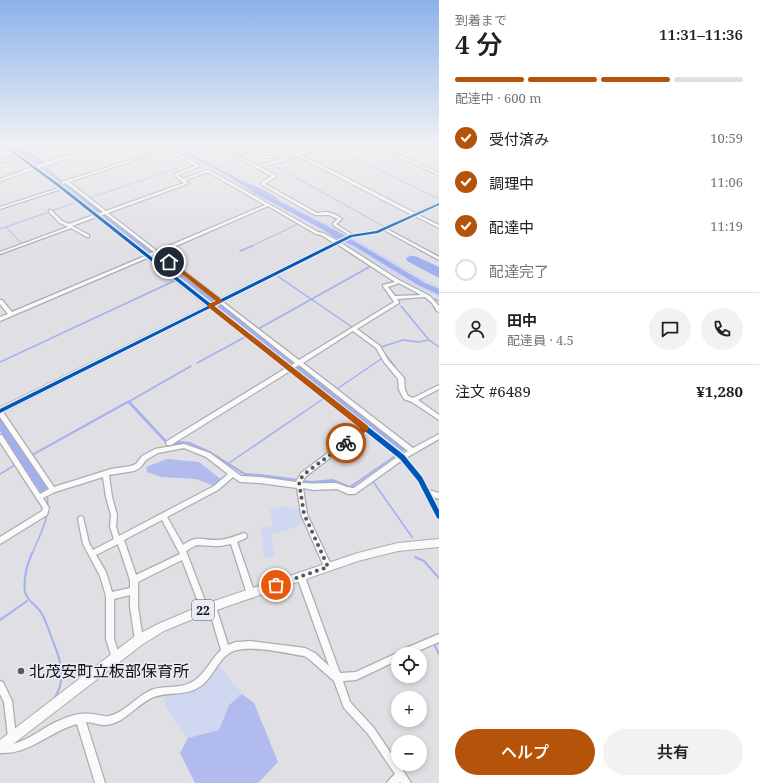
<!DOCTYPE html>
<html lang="ja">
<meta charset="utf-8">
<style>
:root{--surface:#fff;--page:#f2f2f2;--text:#202124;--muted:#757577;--line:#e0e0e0;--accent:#b45309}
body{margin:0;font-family:"Noto Serif","Noto Sans JP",serif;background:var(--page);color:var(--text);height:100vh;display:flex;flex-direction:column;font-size:15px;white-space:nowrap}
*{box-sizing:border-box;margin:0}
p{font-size:13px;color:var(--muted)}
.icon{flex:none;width:22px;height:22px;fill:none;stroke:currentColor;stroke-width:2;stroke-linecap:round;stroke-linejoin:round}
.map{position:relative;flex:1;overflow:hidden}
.sheet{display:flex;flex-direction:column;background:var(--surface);width:320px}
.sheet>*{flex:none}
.buttons{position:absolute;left:391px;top:647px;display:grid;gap:8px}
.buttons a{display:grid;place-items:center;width:36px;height:36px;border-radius:50%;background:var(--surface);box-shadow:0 2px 6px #0003;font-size:20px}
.pin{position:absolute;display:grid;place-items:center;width:34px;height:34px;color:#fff;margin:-17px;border:2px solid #fff;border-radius:50%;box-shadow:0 1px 4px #0007}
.courier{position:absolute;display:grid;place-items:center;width:40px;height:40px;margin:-20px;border:3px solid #b45309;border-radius:50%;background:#fff;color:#222;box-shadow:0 1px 5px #0007}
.overview em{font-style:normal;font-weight:600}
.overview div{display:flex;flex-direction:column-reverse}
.overview{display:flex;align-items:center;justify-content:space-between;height:68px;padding:0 16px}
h1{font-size:26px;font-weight:600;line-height:30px}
.bar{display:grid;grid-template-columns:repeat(4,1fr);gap:6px 4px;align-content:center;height:48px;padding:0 16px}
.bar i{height:5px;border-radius:3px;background:var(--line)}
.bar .active{background:var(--accent)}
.bar p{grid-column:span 4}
.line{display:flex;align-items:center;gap:10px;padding:0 16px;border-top:1px solid var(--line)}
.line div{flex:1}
.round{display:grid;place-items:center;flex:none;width:42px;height:42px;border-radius:21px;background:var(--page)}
ol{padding:0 16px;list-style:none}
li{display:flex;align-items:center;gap:12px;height:44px}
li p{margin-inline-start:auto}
li .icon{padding:4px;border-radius:50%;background:var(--accent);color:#fff;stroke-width:4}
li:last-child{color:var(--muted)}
li i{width:22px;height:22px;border:2px solid var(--line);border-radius:50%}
.button{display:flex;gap:8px;margin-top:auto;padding:8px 16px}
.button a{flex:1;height:46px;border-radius:24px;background:var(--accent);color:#fff;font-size:16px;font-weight:600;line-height:46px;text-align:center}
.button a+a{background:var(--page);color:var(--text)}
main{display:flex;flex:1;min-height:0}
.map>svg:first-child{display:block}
.green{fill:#d0d7f1}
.forest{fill:#b1bbee}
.water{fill:#a3b0ef}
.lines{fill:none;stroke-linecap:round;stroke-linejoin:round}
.stream-far2{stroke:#a3b0ef;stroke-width:1}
.stream-far1{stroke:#a3b0ef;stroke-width:1.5}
.stream{stroke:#a3b0ef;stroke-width:2}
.minor-casing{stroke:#acadb1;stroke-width:2.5}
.major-casing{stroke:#acadb1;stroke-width:2}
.minor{fill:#fafafb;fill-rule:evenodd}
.major{fill:#fafafb;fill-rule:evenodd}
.cycleway-casing{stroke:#e9ecf4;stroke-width:3}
.cycleway{fill:#0057b8;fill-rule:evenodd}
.route{fill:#b45309}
.done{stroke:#58585c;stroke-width:4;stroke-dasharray:0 7.2}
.poi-dot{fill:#58585c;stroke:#e9ecf4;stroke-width:1.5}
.labels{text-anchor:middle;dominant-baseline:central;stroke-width:3.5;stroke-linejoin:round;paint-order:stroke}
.shield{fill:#e9ecf4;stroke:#505256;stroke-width:1}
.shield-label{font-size:12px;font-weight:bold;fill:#0f1013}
.near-poi-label{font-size:16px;fill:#0f1013;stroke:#e9ecf4;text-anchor:start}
</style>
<main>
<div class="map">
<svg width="439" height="783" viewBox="0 0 439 783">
<rect width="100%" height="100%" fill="#dfdfe4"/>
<path class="green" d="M170,145L233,178L248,190L168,146Z
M181,145L250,182L254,185L246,183L228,172L176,146Z
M276,197L342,231L427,281L439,286V289L425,283L344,235L277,200Z
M266,199L322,229L337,239L354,246L418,285L439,295V297L405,281L369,258Z
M280,507L300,508L305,523L271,535L275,557H264L261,528L273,526L270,509Z
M219,666L242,694L229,705L219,730L188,738L167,709L163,697L204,686Z"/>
<path class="forest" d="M167,459L199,462L222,480L214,486L196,479L161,477L147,472L146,467Z
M242,694L254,703L278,762L258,783H195L180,753L188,738L219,730L229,705Z"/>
<path class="water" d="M7,145H19L51,165L45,167L154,252L153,253L217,301L216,302L218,304L220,303L295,362L294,363L298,367L300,366L406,449L401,453L296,369L297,368L292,364H290L216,306V304L212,303L153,255L149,254L62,184V183H60L41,167Z
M170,145H175L246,183L254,185L276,197L277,200L344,235L425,283L439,289V295L418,285L354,246L337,239L322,229L254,193L232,178Z
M410,256H415L439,267V278L407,261L406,258Z
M129,400L170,444L180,441L190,442L210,451L245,473L260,474L298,479V481L260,476L244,475L208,452L189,444H181L169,447L128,403L34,455L32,454Z
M0,417L48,489L41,493L0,431Z
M395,455L396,456L351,488L334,482L312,483L303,482V480L312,481L333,479L350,486Z"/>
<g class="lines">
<path class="stream-far2" d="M377,145L439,172
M331,147L439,199
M304,156L338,145
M300,157L277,164L275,166L385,227
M0,178L31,167
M89,198L181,167
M52,211L76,202
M6,227L22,244
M387,228L419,247
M0,229L49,212
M250,247L298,224"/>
<path class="stream-far1" d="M417,246L423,249
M240,251L252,246
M276,275L352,327
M434,299L439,301
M401,306L429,340
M258,329L371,266
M376,343L381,347L403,340L419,342L429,340L439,347
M382,350L396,368
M0,362L174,281
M197,363L245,337
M337,389L381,359
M130,401L191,366
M229,463L323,399
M0,474L15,465
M372,480L412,537
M32,554C40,534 51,517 47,495"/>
<path class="stream" d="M32,553C27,565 23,578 25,592C28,602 34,603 40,611C45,618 48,628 51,636C59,656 68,677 55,697
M415,557L424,561L439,578
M0,620L27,601
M439,643L434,644L439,654"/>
<g class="minor-casing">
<path id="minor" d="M1,145H5L20,155L63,187L97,214L103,212L66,183L62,184V182L164,149L158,146L102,151L100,150V147H102L103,149L150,145H161L199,165V167L178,175L183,179L207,170H209L318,232L323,233L338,241L349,235L333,225V223L338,219L329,215H315L262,185L261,184L263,181L272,176L211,145H214L258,166L283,159L284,158V156H286L288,158L285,161L260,167L277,176L265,184L317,213L326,212L331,213L338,216L342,219L336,224L353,235L376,231L412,215L298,156V154H300L415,213L439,203V205L418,215L439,225V228L415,216L387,229L439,257V260L384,230L377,233L352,237L341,243L399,280L430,296L439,306V312L437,311L432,303L425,297L397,299L399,302V303L357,329L380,346L388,360L404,378L405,390L408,396L413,398L439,385V389L418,400L439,415V420L412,402L404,399L399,390L398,379L384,362L376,348L353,331L303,363L413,448L439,434V439L406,458L422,477L429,490L439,493V499L433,497L439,509V519L437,518L418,481L401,461L355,494H348L337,489L313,490L303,488L307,514L332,567L331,569L328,570L325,569L301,514L297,488L260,483L240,482L233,477L218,490L167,517L183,545C198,534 204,541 219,540C228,539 236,536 244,533L246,534L247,536L246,538L237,542L255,594L254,597L251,598L248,597L247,594L231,544L220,546H214L197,545L191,548L186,551L207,606L216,607L228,645L236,642L251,641L305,648L315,653L329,666L297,577L298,574L301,573L304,574L305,577L340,673L356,672L399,652V651L439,634V642L411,654H398V660L356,680L343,681L350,702L374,728L398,764L404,772L411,783H401L400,782L399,783H387L389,780L395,774L368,734L344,708L334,681L309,659L304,656C284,653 256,646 237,650C219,654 215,676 201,686C185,697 170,691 154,697C136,704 124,725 104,725C98,725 92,722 86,722L105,783H95L77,724C50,731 29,755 0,753V745C23,746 37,731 56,722C67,717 79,712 91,714C98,714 102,717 109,716C124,713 136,697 151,690C163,685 178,689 190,683C204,677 210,660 221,650L210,613L202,612L182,560L138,582V607L143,640L142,643L139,644L136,643L135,640L130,607V595L114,599V639L120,658L119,661L116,662L113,661L106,639V596L100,576L83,544L78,519L79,517L81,516L83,517L89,543L93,550L114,539L110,527L111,515L106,497L103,477L55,492L43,498L49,508L47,515L0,544V537L42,511L43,508L0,442V435H2L40,494L49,489L0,417V408L207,306L147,258L0,321V317L8,314L0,304V300H2L12,312L145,256L96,217L72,226L89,235V237H87L71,228L0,254V252L68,227L60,223L49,212V210H51L62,221L69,224L94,215L61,189L0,209V207L59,188L18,157L0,163V161L16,156ZM166,150L195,166L175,174V176L184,183L106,211L69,182ZM208,172L265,205L157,251L108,213L187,184L188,183L185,180ZM268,206L316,234L321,235L334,243L220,299L160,253ZM105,214L154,252L148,254L100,216ZM337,244L395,282L383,285V286L394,302L299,360L223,302ZM156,254L217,301L211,304L151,256ZM399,283L421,295L395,296L388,287ZM220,303L295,363L290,366L214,306ZM210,308L286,368L167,441L166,443L167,445H171L290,371L361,428L301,473L296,482L260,477L241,476L210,453L184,444L155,449L142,456L136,464L131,466L111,469L54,487L3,412ZM299,365L408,451L403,454L294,368ZM365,431L397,457L354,488C346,488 342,484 335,483C324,483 313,484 302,483L305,477ZM184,448L206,457L228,474L214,486L119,536L116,527L117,515L112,497L109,475L134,471L140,468L146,460L158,453ZM162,520L180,554L136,575L124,540ZM118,544L130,580V588L112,592L106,572L96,555Z
M18,145H22L32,151L53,145H58L34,152L50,162V164H49Z
M304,145H308L318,150L315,151Z
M372,145H376L439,173V175Z
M423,145H427L439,150V152Z
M0,681L3,682L12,701L16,737L15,740L12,741L9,740L8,737L4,702L0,694Z"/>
</g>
<g class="major-casing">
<path id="major" d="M121,145H138L136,146L107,148L84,153L0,181V179C39,165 79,148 121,145Z
M214,145C226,144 238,152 250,154C277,159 302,153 327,145H333L301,155L270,158L249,156Z
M439,539V547L398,551L358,561L205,614L164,631L143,644L4,751L0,753V740L135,636L158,624L205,604L358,553L398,543Z"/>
</g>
<use href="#minor" class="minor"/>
<use href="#major" class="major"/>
<g class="cycleway-casing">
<path id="cycleway" d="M2,145H5L59,184L211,304L350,235L376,231L439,203V205L378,233L352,237L214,306L404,455L422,477L439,510V519L437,518L418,481L400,459L210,308L0,413V409L208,306L57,186Z"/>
</g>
<use href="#cycleway" class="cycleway"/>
</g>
<linearGradient id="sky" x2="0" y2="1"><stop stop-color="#8cb2eb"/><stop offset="0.57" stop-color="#f1f1f3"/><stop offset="1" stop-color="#f1f1f3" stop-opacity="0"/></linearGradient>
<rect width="439" height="254" fill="url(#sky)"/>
<path class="route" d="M168,261H171L222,300V302L214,306L368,426V430L348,445H343V441L360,428L208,307V304L216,301L168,263Z"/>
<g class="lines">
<path class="done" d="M276,585L328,567L304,514L299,482L303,475L346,443"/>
</g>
<circle class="poi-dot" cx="21" cy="671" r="4"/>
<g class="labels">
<rect class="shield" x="192" y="600" width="22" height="20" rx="3"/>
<g class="shield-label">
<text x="203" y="610">22</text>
</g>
<g class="near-poi-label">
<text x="29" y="671">北茂安町立板部保育所</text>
</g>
</g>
</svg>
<div class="buttons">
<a><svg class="icon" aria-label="locate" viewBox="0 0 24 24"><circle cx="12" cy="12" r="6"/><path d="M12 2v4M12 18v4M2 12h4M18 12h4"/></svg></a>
<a>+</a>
<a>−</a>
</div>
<div class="pin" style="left:276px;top:585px;background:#ea580c"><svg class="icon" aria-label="bag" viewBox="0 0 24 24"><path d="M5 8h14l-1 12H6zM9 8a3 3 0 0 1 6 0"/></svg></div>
<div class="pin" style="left:169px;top:262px;background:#1f2937"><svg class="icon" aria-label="home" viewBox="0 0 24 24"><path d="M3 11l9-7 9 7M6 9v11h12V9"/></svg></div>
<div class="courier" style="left:346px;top:443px"><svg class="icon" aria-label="bike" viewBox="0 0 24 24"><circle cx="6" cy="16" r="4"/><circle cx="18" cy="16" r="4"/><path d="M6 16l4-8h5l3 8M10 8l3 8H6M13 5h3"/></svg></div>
</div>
<section class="sheet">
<div class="overview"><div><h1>4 分</h1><p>到着まで</p></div><em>11:31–11:36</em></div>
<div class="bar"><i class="active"></i><i class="active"></i><i class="active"></i><i></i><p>配達中 · 600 m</p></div>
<ol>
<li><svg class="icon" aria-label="check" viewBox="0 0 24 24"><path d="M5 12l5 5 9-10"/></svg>受付済み<p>10:59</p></li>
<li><svg class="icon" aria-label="check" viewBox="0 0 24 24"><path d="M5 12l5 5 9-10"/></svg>調理中<p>11:06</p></li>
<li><svg class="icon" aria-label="check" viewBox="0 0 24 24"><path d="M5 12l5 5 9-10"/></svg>配達中<p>11:19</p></li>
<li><i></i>配達完了</li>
</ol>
<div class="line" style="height:72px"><a class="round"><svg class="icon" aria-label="person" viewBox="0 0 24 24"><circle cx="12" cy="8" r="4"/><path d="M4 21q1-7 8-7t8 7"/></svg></a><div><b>田中</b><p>配達員 · 4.5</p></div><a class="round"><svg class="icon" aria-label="chat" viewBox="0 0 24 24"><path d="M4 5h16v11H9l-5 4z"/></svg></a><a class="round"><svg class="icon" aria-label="phone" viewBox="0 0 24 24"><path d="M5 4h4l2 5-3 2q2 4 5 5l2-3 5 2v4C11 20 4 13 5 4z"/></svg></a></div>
<div class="line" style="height:52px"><div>注文 #6489</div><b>¥1,280</b></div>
<div class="button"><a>ヘルプ</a><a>共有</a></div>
</section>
</main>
